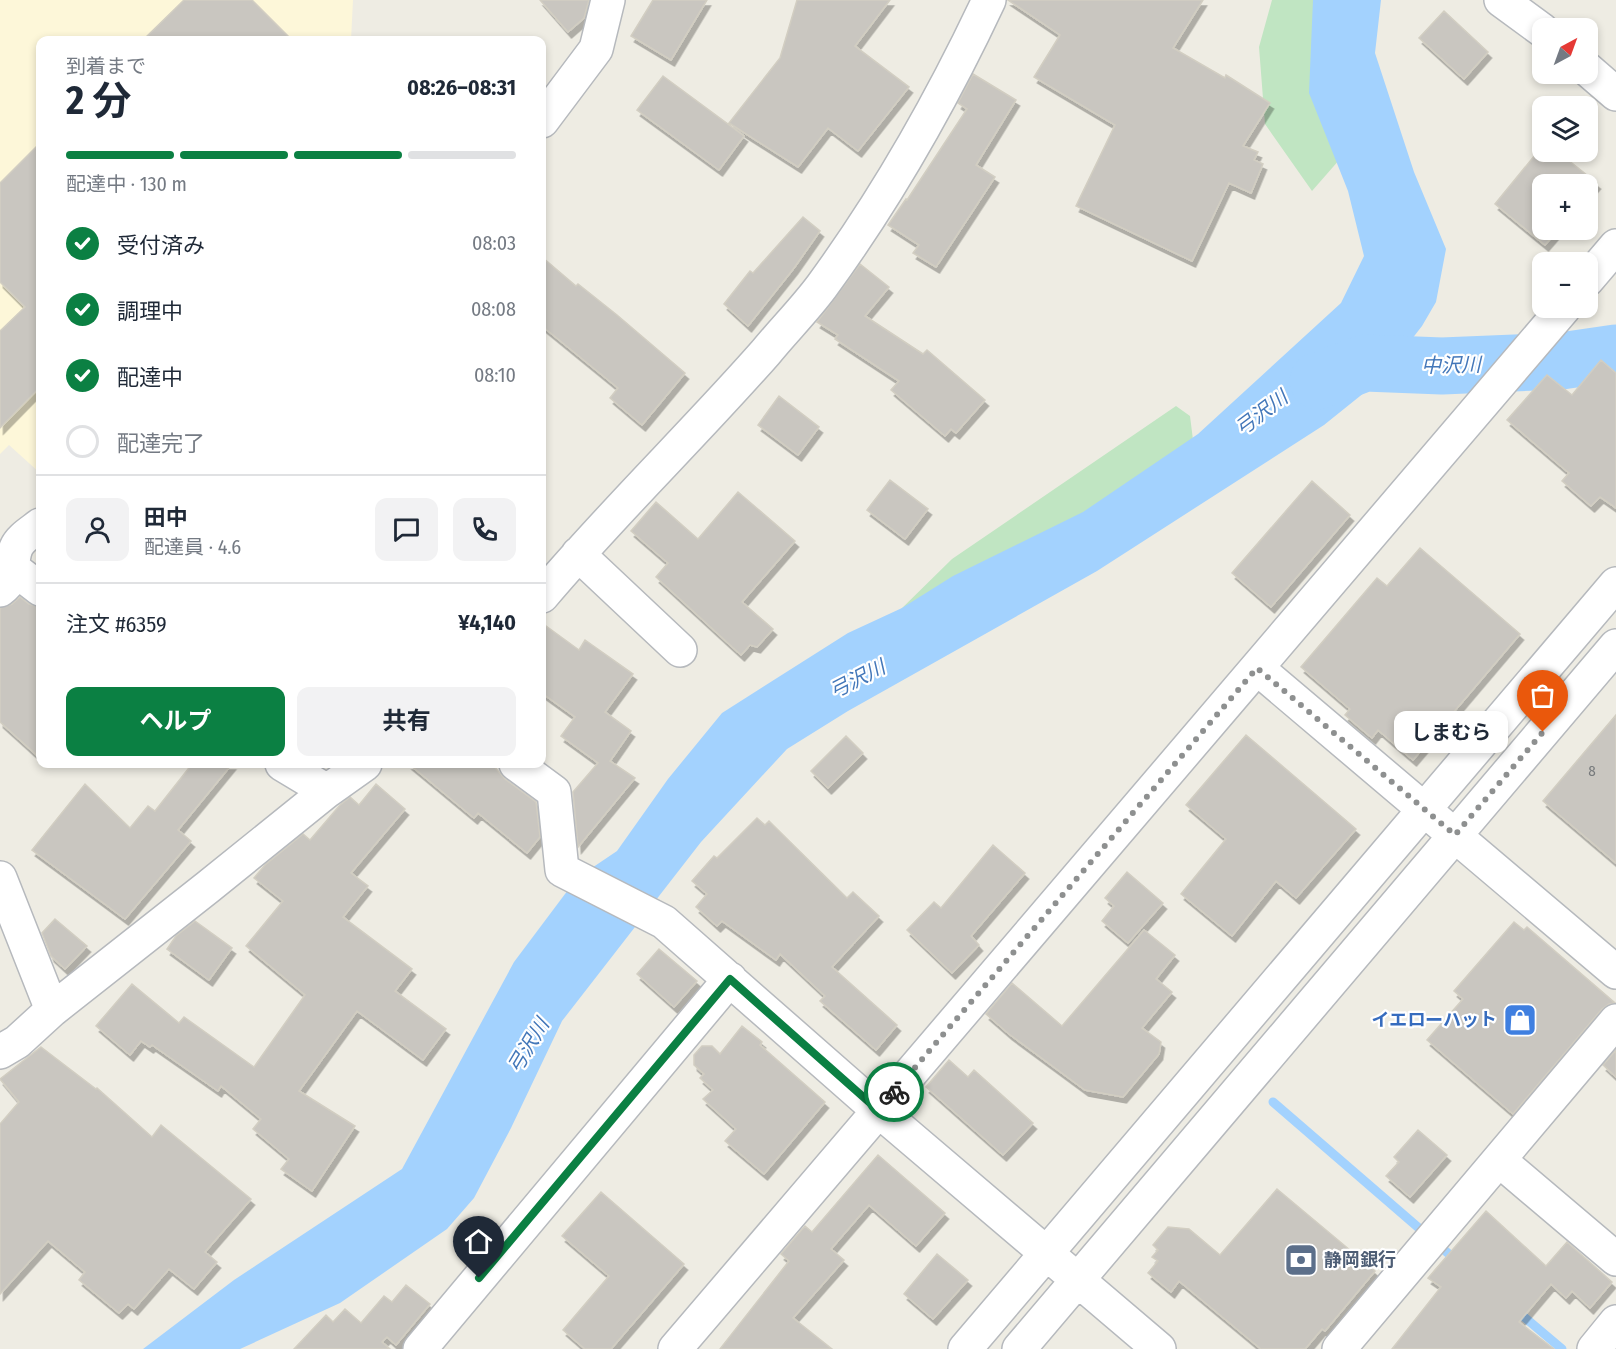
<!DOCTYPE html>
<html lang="ja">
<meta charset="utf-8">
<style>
:root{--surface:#fff;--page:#f2f2f3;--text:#1f2937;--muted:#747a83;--line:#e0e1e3;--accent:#0b8043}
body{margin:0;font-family:"Fira Sans Condensed","Noto Sans JP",sans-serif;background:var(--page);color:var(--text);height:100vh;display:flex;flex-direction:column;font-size:22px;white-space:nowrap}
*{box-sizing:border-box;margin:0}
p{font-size:20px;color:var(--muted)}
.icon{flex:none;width:33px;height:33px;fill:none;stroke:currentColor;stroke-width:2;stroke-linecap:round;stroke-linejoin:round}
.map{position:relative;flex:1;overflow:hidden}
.sheet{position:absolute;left:36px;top:36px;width:510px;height:732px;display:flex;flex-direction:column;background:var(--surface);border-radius:12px;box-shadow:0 3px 9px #0003}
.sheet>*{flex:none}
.needle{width:39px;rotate:41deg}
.tools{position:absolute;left:1532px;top:18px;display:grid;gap:12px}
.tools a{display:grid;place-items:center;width:66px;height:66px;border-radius:12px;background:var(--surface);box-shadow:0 3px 9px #0003;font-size:30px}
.pin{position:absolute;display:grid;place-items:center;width:51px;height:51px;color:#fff;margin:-62px -26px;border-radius:50% 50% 50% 0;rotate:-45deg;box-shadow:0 0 6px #0007}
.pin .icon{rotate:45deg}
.courier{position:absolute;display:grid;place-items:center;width:60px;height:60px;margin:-30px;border:4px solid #0b8043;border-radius:50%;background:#fff;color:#222;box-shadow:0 2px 8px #0007}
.bubble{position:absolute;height:42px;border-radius:12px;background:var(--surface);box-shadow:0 3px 9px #0003;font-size:20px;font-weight:700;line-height:42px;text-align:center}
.summary em{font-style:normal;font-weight:700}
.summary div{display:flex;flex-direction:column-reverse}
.summary{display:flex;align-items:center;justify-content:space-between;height:102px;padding:0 30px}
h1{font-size:39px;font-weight:700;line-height:45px}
.bar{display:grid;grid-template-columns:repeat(4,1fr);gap:9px 6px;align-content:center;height:72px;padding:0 30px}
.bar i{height:8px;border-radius:4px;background:var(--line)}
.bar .current{background:var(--accent)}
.bar p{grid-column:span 4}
.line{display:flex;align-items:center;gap:15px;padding:0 30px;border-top:2px solid var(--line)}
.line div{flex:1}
.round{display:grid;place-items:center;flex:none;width:63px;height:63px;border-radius:12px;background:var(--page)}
ol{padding:0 30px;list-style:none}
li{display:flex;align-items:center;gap:18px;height:66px}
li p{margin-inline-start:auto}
li .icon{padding:6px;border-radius:50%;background:var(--accent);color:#fff;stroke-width:4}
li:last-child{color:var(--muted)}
li i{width:33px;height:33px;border:3px solid var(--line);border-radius:50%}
.button{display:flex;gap:12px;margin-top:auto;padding:12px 30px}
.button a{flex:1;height:69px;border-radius:12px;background:var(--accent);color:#fff;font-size:24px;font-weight:700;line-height:69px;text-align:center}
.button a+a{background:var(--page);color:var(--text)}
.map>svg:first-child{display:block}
.commercial{fill:#fdf7d9}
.green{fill:#c0e5c2}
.water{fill:#a3d2fe}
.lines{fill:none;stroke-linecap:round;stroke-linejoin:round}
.stream{stroke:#a3d2fe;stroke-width:9}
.river{stroke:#a3d2fe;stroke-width:57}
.building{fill:#c9c6c0;stroke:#d2cec2;stroke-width:1.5;filter:url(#shadow)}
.minor-casing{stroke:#b6b9bd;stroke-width:36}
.minor{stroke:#fff;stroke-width:33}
.done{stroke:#8e9090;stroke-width:6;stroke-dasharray:0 10.8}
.route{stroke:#0b8043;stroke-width:8}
.labels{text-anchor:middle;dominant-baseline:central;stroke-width:4.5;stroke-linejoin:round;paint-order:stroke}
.number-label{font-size:15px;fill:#76797b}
.shop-label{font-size:18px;font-weight:bold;fill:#366cbe;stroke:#fff;text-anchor:end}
.service-label{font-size:18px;font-weight:bold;fill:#4e5e75;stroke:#fff;text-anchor:start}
.water-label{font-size:20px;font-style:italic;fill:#4377b9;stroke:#fff}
</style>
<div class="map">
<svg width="1616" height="1349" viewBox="0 0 1616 1349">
<defs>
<filter id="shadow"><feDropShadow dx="3.5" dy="6" stdDeviation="0" flood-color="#0004"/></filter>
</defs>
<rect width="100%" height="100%" fill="#eeece3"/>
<path class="commercial" d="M0,0H353L351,40H40V473L9,445L0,454Z"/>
<path class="green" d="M1272,0H1325L1340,159L1312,191L1265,124L1259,47Z
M1176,406L1190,416L1193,440L1161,487L896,614L952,559Z"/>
<path class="water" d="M1313,0H1381L1375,53L1414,172L1446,249L1436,302L1422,326L1380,380L1324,425L1097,571L848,711L787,749L701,842L562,1021L511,1128L474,1198L447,1229L340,1303L240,1349H143L234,1280L402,1169L514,962L577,878L617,851L668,779L722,713L848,633L902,608L953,576L1083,512L1198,434L1341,303L1364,256L1348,191L1309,93Z"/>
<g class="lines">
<path class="stream" d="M1273,1102L1457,1261
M1516,1310L1562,1349"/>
<path class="river" d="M1318,381L1365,363L1442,366L1561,361L1616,353"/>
</g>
<path class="building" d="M184,0H252L292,40H143Z
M540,0H589L584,18L568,32Z
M653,0H707L671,60L631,36Z
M797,0H890L855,46L909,87L858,151L828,128L798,167L729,123L780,58Z
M1008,0H1203L1173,48L1225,78L1226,75L1270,103L1243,146L1258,152L1254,160L1263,164L1251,193L1229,183L1192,261L1076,206L1115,125L1034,77L1060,35Z
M1444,11L1488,52L1464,79L1419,38Z
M973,74L1016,100L976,165L995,177L936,267L913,253L919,245L888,225L906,199L907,200L967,109L958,103Z
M663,76L744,136L719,170L637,110Z
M40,143V387L0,428V331L25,307L0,282V183Z
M1552,152H1558L1597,183L1587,195V184H1542V230H1558L1545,245L1495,204L1535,155L1543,162Z
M803,217L820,231L794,268L748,326L724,304L750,271L753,273Z
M542,257L576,286L578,284L617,315L685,373L642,425L610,398L618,388L542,326Z
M860,264L889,287L865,316L923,354L927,350L985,400L956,433L951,429L945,436L891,390L899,381L835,339L838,335L817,322Z
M1601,360L1616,373V508L1600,497L1591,506L1562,481L1569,473L1507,420L1547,375L1572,395Z
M779,396L819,427L798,455L758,425Z
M890,480L928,509L905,539L867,510Z
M1312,481L1350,515L1271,607L1232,573Z
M738,492L795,541L742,602L773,629L757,647L750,645L741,655L656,577L668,563L631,531L656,502L698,539Z
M1420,548L1520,634L1413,760L1378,730L1372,738L1345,715L1350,709L1301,667L1377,578L1387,586Z
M20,597L29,604L40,607V758L0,722V608L12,604Z
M542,623L579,650L585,640L633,674L605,712L631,731L610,761L635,778L578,847L573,792L598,763L561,736L575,717L542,693Z
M1616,715V863L1543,801Z
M1246,735L1356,829L1296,898L1276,881L1232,936L1181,894L1226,839L1186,805Z
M846,736L863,753L828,788L811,771Z
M192,764H232L178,830L191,841L125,919L32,850L85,784L130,828L148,806L155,811Z
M409,764H492L505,779L536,802L540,837L527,853L478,813L474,818Z
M376,784L405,809L351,873L368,886L343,917L412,969L395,991L446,1029L423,1060L357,1011L299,1091L355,1126L312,1191L281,1169L289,1159L253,1129L261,1119L221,1086L218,1091L152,1045L150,1047L141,1041L130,1055L96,1026L132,984L179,1023L184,1017L254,1067L305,995L246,946L283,901L254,878L265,865L303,834L310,840L340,805L350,797L359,805Z
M757,818L765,825L769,821L847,898L853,892L879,916L832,967L897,1025L876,1050L820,1001L825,996L780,954L776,960L722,921L717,926L696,907L707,894L692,881L714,856L717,858Z
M993,845L1025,873L971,936L979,945L952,973L907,930L934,902L941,908Z
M1127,872L1163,903L1128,943L1102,921L1114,906L1105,898Z
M55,919L87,946L65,969L51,956L42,933Z
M195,921L232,948L209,980L167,949L176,936Z
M1514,922L1524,930L1527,927L1615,1003L1609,1004L1602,1009L1513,1114L1427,1040L1463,999L1454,991Z
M1144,930L1175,955L1156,979L1172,992L1142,1028L1161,1042L1159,1054L1123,1097L1085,1090L1009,1034L986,1014L1012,983L1062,1026Z
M659,949L697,981L674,1007L637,974Z
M742,1026L762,1042L760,1045L825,1102L764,1174L725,1141L736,1129L703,1099L713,1090L700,1078L704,1074L694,1065V1055L702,1046H712L720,1054Z
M41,1047L96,1089L97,1088L152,1137L161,1125L251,1199L205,1252L217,1262L194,1289L169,1269L134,1309L128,1304L119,1313L79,1280L85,1272L48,1241L0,1294V1124L19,1102L0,1079Z
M1616,1050V1077L1603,1065Z
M949,1060L968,1077L974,1070L1033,1123L1003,1155L926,1087Z
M1418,1130L1447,1155L1410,1197L1386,1176L1399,1162L1394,1157Z
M878,1155L945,1213L916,1246L869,1205L831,1249L844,1260L793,1318L832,1349H720L789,1261L781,1254L805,1226L812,1232Z
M1277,1189L1375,1271L1325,1331L1322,1329L1305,1349H1261L1179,1281L1171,1292L1148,1273L1158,1261L1152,1257L1158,1250L1153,1245L1168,1227L1189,1229L1220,1255Z
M601,1192L684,1264L611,1349H585L563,1330L609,1276L562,1236Z
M1486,1211L1546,1266L1567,1242L1612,1282L1590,1308L1572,1291L1566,1298L1551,1284L1519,1322L1554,1349H1392L1441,1287L1428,1278Z
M937,1254L968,1280L933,1319L904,1294Z
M406,1285L430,1304L396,1345L387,1337L382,1342L390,1349H294L326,1315L333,1322L345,1309L361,1323L384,1296L392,1302Z"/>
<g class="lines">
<g class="minor-casing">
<path id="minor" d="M1501,0L1542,30
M1587,69L1616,94
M542,121L596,49L608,0
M1587,280L1616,246
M578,554L680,650
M14,569L40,589
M0,590C19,576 9,566 16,548C20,538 33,531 40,525
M542,596C613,512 693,435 766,352C784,330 805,309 822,286C887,197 942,100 989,0
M1257,668L1616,972
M282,764L327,791
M516,764L554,792L562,870L664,922L878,1110L1159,1349
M0,878L52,1010
M0,1052L17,1042L52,1010L208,887L327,791L365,764
M1499,1160L1616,1259
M420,1349L730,979
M675,1349L1564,308
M965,1349L1616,584
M1019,1349L1616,646
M1339,1349L1616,1021
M1594,1349L1616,1322"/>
</g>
<use href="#minor" class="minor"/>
</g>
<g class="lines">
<path class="done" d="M894,1092L1257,668L1455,835L1543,732"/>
<path class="route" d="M479,1278L730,979L878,1110L894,1092"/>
</g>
<defs>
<g id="shop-square" transform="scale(1.725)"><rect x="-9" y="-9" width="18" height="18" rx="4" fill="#3f7fe0" stroke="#fff"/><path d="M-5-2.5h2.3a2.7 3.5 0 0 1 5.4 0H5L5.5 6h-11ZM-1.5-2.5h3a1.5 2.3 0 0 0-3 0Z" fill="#fff"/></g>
<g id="bank-square" transform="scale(1.725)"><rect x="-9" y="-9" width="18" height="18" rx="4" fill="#5c6f8a" stroke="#fff"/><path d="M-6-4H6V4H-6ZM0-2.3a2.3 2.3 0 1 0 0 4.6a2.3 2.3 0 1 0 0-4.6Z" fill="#fff"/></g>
</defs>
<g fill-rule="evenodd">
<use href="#shop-square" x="1520" y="1020"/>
<use href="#bank-square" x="1301" y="1260"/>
</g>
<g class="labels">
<g class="number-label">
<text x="1592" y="771">8</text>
</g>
<g class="shop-label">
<text x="1497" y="1020">イエローハット</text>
</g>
<g class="service-label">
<text x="1324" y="1260">静岡銀行</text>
</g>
<g class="water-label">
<text transform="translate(1451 365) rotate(-1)">中沢川</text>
<text transform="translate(1261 413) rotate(-37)">弓沢川</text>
<text transform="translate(857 679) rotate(-27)">弓沢川</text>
<text transform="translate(528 1046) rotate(-59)">弓沢川</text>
</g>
</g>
</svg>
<div class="tools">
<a><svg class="needle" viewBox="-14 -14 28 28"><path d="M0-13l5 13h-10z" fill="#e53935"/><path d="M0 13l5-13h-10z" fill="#747a83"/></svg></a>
<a><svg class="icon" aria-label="layers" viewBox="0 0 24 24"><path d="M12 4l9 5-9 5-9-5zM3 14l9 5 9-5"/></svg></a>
<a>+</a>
<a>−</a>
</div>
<div class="pin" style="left:1543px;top:732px;background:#ea580c"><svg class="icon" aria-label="bag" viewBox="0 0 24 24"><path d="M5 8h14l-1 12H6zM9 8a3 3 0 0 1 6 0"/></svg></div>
<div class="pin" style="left:479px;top:1278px;background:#1f2937"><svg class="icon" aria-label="home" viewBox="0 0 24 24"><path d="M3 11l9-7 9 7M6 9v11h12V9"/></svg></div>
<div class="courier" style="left:894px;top:1092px"><svg class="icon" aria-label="bike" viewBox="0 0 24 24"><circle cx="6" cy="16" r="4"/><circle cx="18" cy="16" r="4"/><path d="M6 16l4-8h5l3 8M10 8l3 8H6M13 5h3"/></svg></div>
<div class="bubble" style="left:1394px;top:711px;width:114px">しまむら</div>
<section class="sheet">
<div class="summary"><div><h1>2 分</h1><p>到着まで</p></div><em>08:26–08:31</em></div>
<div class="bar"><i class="current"></i><i class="current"></i><i class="current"></i><i></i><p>配達中 · 130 m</p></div>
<ol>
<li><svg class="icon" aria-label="check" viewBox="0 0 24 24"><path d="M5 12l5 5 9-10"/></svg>受付済み<p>08:03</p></li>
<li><svg class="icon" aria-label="check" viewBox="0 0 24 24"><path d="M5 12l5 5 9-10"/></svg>調理中<p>08:08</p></li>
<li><svg class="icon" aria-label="check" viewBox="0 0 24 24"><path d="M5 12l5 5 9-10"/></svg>配達中<p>08:10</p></li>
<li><i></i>配達完了</li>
</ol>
<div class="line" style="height:108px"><a class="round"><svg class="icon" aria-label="person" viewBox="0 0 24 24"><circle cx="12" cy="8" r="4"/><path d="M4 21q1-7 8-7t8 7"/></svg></a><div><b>田中</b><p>配達員 · 4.6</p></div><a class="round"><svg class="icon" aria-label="chat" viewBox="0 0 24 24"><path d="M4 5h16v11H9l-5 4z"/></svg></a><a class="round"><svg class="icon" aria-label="phone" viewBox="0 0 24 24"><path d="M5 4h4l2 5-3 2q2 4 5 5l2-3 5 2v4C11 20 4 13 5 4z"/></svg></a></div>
<div class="line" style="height:78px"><div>注文 #6359</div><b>¥4,140</b></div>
<div class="button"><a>ヘルプ</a><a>共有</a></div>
</section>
</div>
